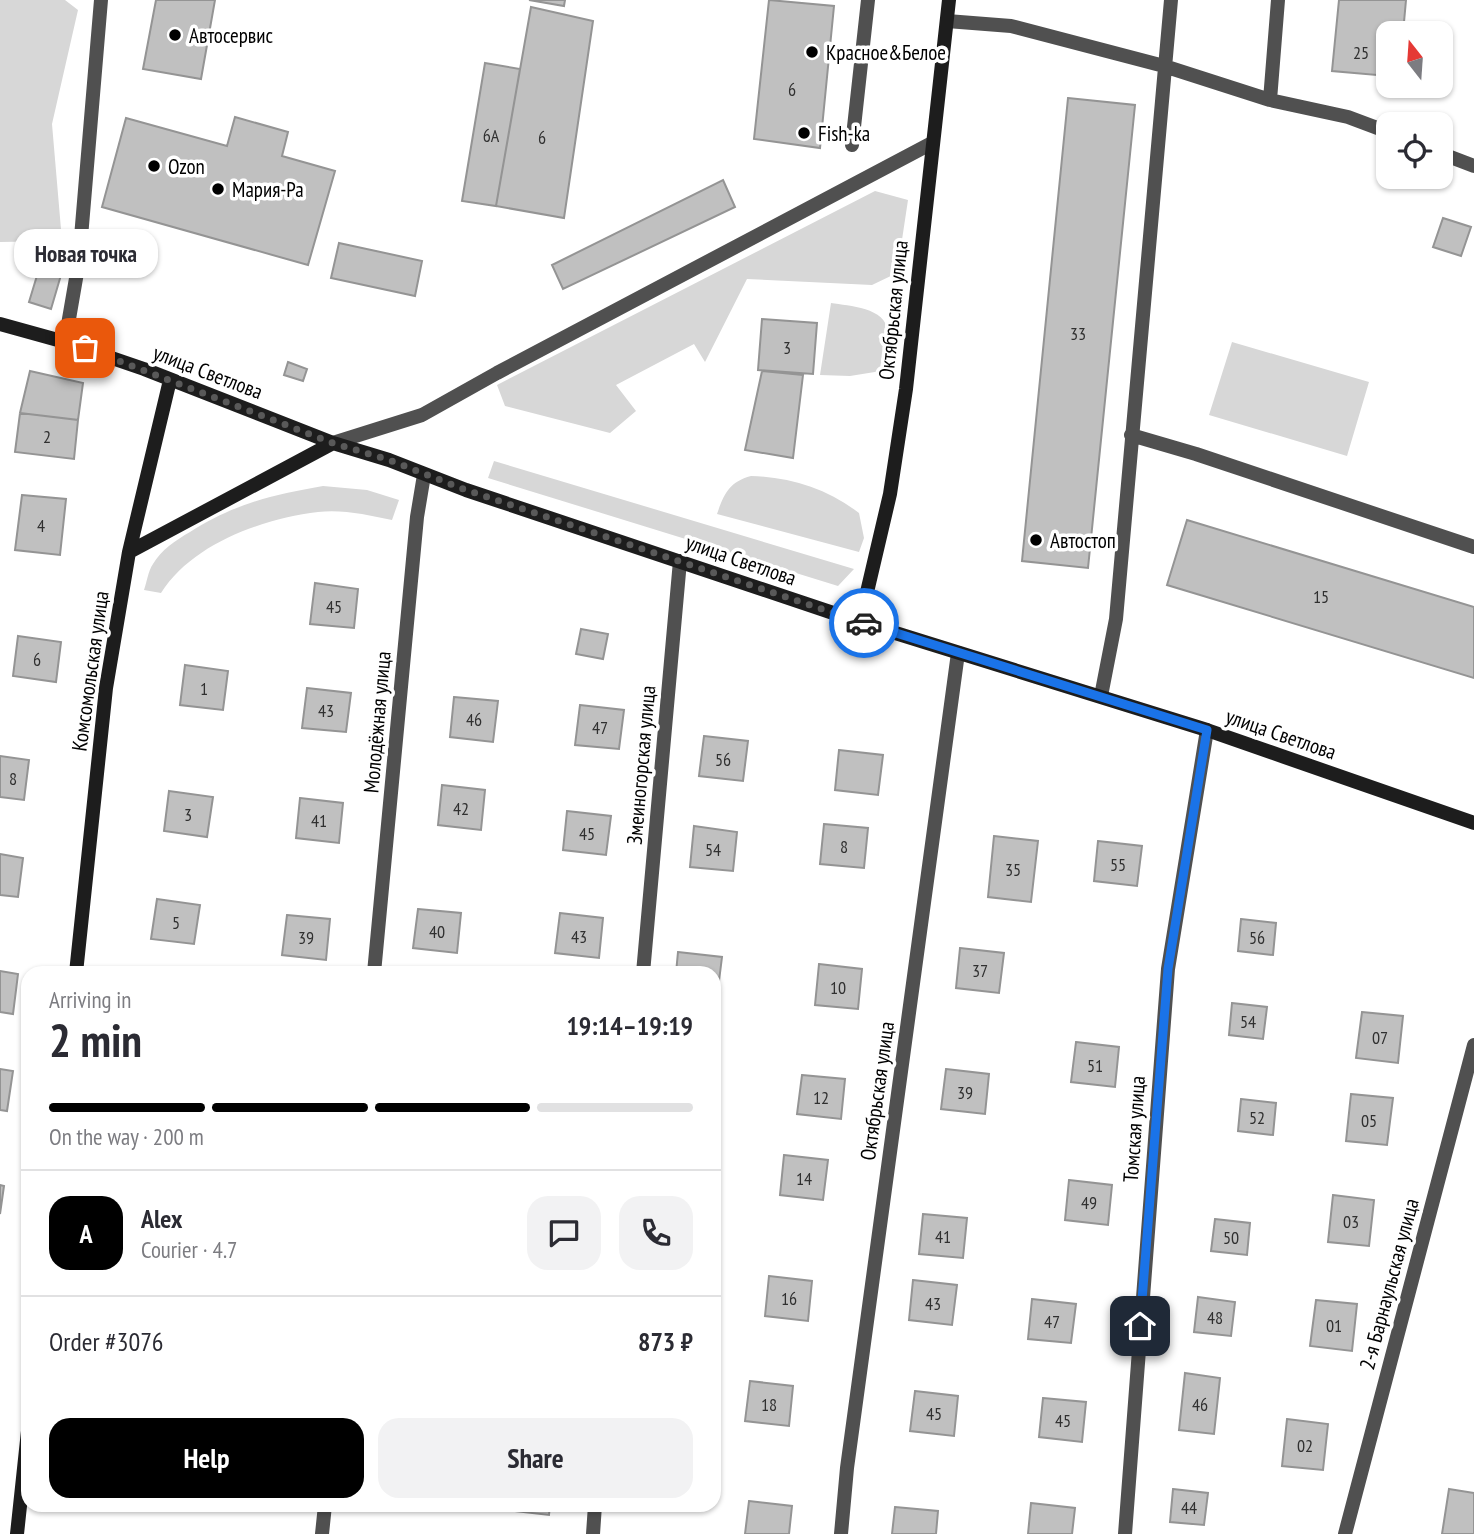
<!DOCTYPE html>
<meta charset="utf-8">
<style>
:root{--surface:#fff;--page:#f2f2f3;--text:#2b2b33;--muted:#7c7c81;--line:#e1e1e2;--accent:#000}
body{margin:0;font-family:"PT Sans Narrow",sans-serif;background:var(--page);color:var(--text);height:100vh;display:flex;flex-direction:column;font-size:26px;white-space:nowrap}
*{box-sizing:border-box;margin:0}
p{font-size:23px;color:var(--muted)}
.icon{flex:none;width:38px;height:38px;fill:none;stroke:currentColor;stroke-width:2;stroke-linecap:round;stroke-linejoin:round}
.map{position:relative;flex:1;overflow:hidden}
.side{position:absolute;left:21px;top:966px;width:700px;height:546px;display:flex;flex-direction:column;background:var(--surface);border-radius:21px;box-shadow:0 2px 5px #0004}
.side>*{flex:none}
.needle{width:46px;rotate:343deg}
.controls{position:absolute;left:1376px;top:21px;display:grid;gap:14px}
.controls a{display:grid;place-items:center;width:77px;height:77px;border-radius:14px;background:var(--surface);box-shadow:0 2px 5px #0004;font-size:35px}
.pin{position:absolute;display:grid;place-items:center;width:60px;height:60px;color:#fff;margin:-30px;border-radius:14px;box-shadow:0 4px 10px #0006}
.courier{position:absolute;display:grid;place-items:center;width:70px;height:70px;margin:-35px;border:5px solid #1a73e8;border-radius:50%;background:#fff;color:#222;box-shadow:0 2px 9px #0007}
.bubble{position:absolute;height:49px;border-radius:21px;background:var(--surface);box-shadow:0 2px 5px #0004;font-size:23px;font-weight:600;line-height:49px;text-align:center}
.head em{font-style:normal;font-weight:600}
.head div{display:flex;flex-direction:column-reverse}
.head{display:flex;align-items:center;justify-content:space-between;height:119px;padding:0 28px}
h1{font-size:46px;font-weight:600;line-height:52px}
.bar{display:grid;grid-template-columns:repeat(4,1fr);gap:10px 7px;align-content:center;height:84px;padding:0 28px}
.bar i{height:9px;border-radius:5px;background:var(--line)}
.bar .current{background:var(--accent)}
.bar p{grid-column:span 4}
.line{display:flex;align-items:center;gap:18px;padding:0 28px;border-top:2px solid var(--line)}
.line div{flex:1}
.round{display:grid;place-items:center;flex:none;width:74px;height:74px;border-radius:21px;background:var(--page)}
.cta{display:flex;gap:14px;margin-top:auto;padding:14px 28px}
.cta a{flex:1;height:80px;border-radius:21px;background:var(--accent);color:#fff;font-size:28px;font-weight:600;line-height:80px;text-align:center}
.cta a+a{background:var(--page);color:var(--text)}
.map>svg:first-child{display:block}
.green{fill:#d7d7d7}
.building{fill:#c0c0c0;stroke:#949494;stroke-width:2}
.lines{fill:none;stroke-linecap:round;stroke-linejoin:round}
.lane{stroke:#505050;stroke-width:14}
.street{stroke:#505050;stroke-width:14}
.secondary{stroke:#1d1d1d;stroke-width:14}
.done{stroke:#595959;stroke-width:7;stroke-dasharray:0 12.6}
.route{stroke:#1a73e8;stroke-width:9}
.poi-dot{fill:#000;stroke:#fff;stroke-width:2.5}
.labels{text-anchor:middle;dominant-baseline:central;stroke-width:7;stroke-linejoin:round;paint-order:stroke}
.number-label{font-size:18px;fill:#303030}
.poi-label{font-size:21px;fill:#000;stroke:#fff;text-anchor:start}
.street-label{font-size:21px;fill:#000;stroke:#fff}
</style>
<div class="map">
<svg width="1474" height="1534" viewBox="0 0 1474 1534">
<rect width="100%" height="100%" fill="#fff"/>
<path class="green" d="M0,0H65L78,10L52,124L62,241L0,242Z
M875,191L908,200L897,273L872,285L747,279L705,362L694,344L616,385L636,411L610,433L505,406L497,385Z
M831,303C849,306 886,307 888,332C889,343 883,359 881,371L850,376L820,375Z
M1232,342L1369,382L1347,456L1209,415Z
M494,461L854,569L838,586L488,478Z
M751,476C790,477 828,489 859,513L864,538L859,552L717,514C724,494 729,482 751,476Z
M323,486L367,490L399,500L392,520C368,515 342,509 318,512C261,519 192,544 161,593L144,590C147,582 148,571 153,564C161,550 176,540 190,532C234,504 271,495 323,486Z"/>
<path class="building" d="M156,0H215L201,79L143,69Z
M529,0H565L564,6Z
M769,0L834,6L820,148L754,139Z
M1339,0H1406L1403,33H1388V76L1332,71Z
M531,7L593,21L564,218L496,206Z
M485,63L520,69L496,206L462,201Z
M1068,98L1135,105L1088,568L1022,561Z
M235,117L288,132L282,156L335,171L308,265L102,207L126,118L227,146Z
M723,180L735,207L563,289L552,265Z
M1443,218L1471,227L1461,256L1433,247Z
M339,243L422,261L415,296L331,278Z
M39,269L61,275L51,309L29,302Z
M762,319L817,323L813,374L758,370Z
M288,362L307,369L303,381L284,375Z
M30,371L83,383L78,420L20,413Z
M762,371L803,375L793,458L745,450Z
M20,413L78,420L74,459L15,452Z
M22,495L66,499L60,555L15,550Z
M1187,520L1474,607V678L1167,585Z
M315,583L358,589L354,628L310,624Z
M581,629L608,634L603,659L576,654Z
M18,636L61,642L56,682L13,676Z
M185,665L228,671L223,710L180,705Z
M307,688L351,693L346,732L302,728Z
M454,697L498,701L493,742L450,737Z
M580,705L624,710L619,749L575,745Z
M704,736L748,741L743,781L699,776Z
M839,750L883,755L878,795L835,790Z
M0,756L29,760L24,800L0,797Z
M442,785L485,790L481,830L438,825Z
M169,791L213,797L207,837L164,831Z
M300,798L343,803L339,843L296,838Z
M567,811L611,816L606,855L563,850Z
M824,824L868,828L864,868L820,864Z
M694,826L737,832L733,871L690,867Z
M994,836L1038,841L1031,902L988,897Z
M1098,841L1142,846L1137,886L1094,881Z
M0,854L23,858L18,897L0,895Z
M157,899L200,905L194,944L151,939Z
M418,909L461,913L457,953L413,948Z
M560,913L603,918L599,958L555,953Z
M287,915L330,919L326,960L282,955Z
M1241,919L1276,923L1273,955L1238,951Z
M960,948L1004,953L999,993L956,988Z
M678,952L722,957L717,997H714V973H676Z
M819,964L862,969L858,1009L815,1005Z
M0,971L18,974L13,1014L0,1012Z
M1232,1003L1267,1007L1263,1039L1229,1035Z
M1362,1012L1403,1016L1398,1063L1356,1058Z
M1076,1042L1119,1047L1115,1087L1071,1082Z
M0,1069L13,1071L7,1111L0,1110Z
M946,1069L989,1074L985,1114L941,1109Z
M802,1075L845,1079L841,1119L797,1114Z
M1351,1094L1393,1098L1387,1145L1346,1141Z
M1241,1099L1276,1103L1273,1135L1238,1131Z
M784,1155L828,1160L823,1200L780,1195Z
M1069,1180L1112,1185L1108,1225L1065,1220Z
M0,1185L4,1186L0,1214Z
M1333,1195L1374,1200L1369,1246L1328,1242Z
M923,1214L967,1218L963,1258L919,1254Z
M1215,1219L1250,1223L1247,1255L1211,1251Z
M769,1276L812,1281L808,1321L765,1316Z
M913,1280L957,1285L952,1325L909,1320Z
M1198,1297L1235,1302L1231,1336L1194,1332Z
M1032,1299L1076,1304L1071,1343L1028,1339Z
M1316,1300L1357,1304L1352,1351L1310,1346Z
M1185,1373L1220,1378L1214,1434L1179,1430Z
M750,1381L793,1386L789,1426L745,1421Z
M915,1391L958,1396L954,1436L910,1431Z
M1043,1398L1086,1402L1082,1442L1039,1437Z
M1287,1419L1328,1424L1323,1470L1282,1466Z
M1173,1489L1208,1493L1204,1525L1170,1522Z
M1449,1489L1474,1493V1534H1442Z
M749,1501L792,1506L789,1534H745Z
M1031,1503L1075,1508L1072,1534H1028Z
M506,1505H550L549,1515L506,1510Z
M895,1507L938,1511L936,1534H892Z"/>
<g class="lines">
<path class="lane" d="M947,21L1011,26L1164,66L1270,100L1348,117L1388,132
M1270,100L1278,0
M852,145L868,0
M1440,153L1474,166
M65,342L79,261L101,0
M1131,435L1196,454L1474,547
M1101,696L1116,619L1171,0"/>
<path class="street" d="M333,443L422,415L497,373L932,143
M374,973L417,517L424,475
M643,973L680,561
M322,1534L325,1505
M593,1534L595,1505
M841,1534L847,1468L958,653
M1125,1534L1168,969L1207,730
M1345,1534L1474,1045"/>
<path class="secondary" d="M0,324L65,342L144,369L333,443L389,460L466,490L860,622L1207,730L1474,823
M129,552L333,443
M860,622L890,494L906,389L949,0
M76,973L106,688L129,552L170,380
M17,1534L28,1431"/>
</g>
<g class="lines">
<path class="done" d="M85,348L333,443L389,460L466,490L864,623"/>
<path class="route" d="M864,623L1207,730L1168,969L1140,1326"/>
</g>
<g class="poi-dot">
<circle cx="175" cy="35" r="7"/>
<circle cx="812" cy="52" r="7"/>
<circle cx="804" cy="133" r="7"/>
<circle cx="154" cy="166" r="7"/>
<circle cx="218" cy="189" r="7"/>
<circle cx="1036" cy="540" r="7"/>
</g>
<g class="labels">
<g class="number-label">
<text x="1361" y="52">25</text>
<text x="792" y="89">6</text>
<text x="491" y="135">6А</text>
<text x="542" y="137">6</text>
<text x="1078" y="333">33</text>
<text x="787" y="347">3</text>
<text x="47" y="436">2</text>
<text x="41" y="525">4</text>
<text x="1321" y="596">15</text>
<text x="334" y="606">45</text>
<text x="37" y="659">6</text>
<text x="204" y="688">1</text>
<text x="326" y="710">43</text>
<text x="474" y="719">46</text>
<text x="600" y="727">47</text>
<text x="723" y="759">56</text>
<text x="13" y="778">8</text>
<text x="461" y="808">42</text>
<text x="188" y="814">3</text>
<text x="319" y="820">41</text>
<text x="587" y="833">45</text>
<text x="844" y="846">8</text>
<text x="713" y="849">54</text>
<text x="1118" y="864">55</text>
<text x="1013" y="869">35</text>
<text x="176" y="922">5</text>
<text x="437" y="931">40</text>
<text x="579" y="936">43</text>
<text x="306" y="937">39</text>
<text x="1257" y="937">56</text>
<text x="980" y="970">37</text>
<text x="838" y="987">10</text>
<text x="1248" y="1021">54</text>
<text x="1380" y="1037">07</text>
<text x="1095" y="1065">51</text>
<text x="965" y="1092">39</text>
<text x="821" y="1097">12</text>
<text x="1257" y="1117">52</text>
<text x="1369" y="1120">05</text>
<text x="804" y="1178">14</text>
<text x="1089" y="1202">49</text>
<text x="1351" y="1221">03</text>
<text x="943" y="1236">41</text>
<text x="1231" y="1237">50</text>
<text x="789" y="1298">16</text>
<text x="933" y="1303">43</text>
<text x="1215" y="1317">48</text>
<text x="1052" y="1321">47</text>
<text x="1334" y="1325">01</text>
<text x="769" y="1404">18</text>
<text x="1200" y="1404">46</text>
<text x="934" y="1413">45</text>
<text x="1063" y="1420">45</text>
<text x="1305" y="1445">02</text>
<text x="1189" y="1507">44</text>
</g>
<g class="poi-label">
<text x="189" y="35">Автосервис</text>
<text x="826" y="52">Красное&amp;Белое</text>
<text x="818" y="133">Fish-ka</text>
<text x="168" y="166">Ozon</text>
<text x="232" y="189">Мария-Ра</text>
<text x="1050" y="540">Автостоп</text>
</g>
<g class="street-label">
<text transform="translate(893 310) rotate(-84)">Октябрьская улица</text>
<text transform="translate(208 372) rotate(21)">улица Светлова</text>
<text transform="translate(741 560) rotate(19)">улица Светлова</text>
<text transform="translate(90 671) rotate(-82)">Комсомольская улица</text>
<text transform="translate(377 722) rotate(-85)">Молодёжная улица</text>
<text transform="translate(1281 734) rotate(19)">улица Светлова</text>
<text transform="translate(641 765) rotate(-85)">Змеиногорская улица</text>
<text transform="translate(877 1091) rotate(-82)">Октябрьская улица</text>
<text transform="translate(1134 1129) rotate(-86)">Томская улица</text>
<text transform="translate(1389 1284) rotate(-75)">2-я Барнаульская улица</text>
</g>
</g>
</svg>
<div class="controls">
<a><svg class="needle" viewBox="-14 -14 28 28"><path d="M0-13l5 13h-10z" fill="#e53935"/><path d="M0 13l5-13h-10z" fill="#7c7c81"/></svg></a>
<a><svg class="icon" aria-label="locate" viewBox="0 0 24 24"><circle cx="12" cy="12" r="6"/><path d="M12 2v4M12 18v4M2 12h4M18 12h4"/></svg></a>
</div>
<div class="pin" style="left:85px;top:348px;background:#ea580c"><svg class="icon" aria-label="bag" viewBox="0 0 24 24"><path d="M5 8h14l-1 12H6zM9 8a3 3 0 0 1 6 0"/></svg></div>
<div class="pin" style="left:1140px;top:1326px;background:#1f2937"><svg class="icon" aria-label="home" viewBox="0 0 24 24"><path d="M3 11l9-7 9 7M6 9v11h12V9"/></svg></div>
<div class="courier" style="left:864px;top:623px"><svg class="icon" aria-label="car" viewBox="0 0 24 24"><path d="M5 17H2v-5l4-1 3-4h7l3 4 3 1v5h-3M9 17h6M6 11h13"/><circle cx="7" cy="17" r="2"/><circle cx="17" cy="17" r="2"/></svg></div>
<div class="bubble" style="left:14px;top:229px;width:144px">Новая точка</div>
<section class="side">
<div class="head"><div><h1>2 min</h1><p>Arriving in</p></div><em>19:14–19:19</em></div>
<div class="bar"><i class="current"></i><i class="current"></i><i class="current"></i><i></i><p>On the way · 200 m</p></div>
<div class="line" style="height:126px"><b class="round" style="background:var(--accent);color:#fff">A</b><div><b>Alex</b><p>Courier · 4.7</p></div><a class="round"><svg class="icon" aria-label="chat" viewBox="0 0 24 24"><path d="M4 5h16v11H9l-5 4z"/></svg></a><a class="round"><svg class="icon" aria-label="phone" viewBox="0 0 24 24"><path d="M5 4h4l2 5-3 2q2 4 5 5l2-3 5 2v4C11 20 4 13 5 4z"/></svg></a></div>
<div class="line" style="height:91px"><div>Order #3076</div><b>873 ₽</b></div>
<div class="cta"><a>Help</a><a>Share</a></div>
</section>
</div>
